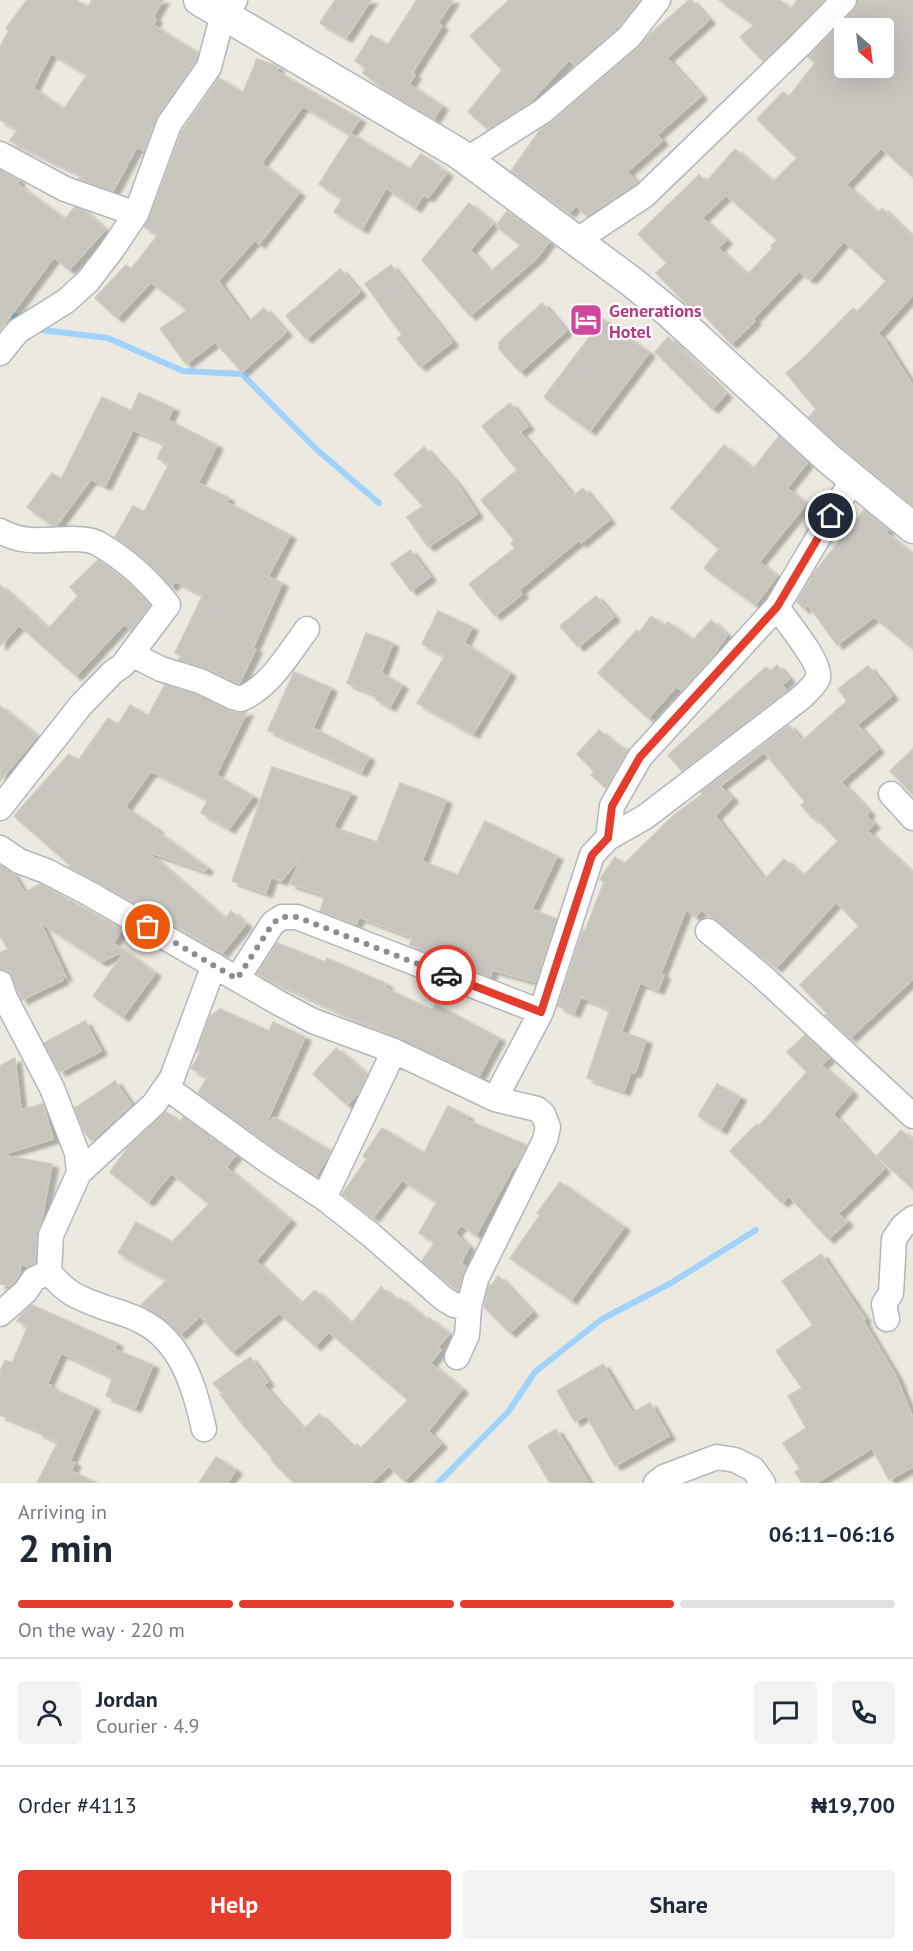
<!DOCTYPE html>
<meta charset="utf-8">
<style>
:root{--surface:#fff;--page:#f2f2f3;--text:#1f2937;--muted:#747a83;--line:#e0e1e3;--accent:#e43c2d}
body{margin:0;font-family:"PT Sans",sans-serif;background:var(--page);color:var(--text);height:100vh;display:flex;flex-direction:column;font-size:22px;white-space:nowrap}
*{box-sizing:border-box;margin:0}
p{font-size:20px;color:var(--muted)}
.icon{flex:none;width:33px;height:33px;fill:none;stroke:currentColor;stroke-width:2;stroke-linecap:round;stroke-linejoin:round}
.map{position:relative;height:1483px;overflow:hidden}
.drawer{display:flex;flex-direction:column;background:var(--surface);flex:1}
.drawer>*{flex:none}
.needle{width:39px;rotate:152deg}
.controls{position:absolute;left:834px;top:18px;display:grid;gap:12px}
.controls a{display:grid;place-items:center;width:60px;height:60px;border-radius:6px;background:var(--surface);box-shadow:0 6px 24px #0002;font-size:30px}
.pin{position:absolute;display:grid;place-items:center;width:51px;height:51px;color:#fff;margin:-26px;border:3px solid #fff;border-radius:50%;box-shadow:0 2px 6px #0007}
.courier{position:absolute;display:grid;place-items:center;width:60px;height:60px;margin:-30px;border:4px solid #e43c2d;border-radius:50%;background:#fff;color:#222;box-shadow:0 2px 8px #0007}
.head em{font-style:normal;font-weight:600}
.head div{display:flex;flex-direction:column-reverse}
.head{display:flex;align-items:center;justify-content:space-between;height:102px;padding:0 18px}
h1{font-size:39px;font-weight:600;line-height:45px}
.bar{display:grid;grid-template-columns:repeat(4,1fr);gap:9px 6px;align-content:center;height:72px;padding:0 18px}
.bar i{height:8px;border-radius:4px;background:var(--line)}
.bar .on{background:var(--accent)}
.bar p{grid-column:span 4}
.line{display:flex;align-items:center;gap:15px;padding:0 18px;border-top:2px solid var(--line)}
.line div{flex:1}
.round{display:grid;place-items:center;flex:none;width:63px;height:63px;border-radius:6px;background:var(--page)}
.action{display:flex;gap:12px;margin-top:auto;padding:12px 18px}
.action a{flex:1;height:69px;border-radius:6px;background:var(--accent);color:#fff;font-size:24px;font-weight:600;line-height:69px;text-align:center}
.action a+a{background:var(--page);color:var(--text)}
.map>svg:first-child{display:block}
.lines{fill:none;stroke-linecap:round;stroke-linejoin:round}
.stream{stroke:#9fd3fc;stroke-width:6}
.building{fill:#c8c5bf;stroke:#d0cabe;stroke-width:1.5;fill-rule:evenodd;filter:url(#shadow)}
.minor-casing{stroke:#b3b6ba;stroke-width:27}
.tertiary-casing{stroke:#b3b6ba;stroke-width:33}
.minor{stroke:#fff;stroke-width:24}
.tertiary{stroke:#fff;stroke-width:30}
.done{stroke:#8c8d8d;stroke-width:6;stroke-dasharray:0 10.8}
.route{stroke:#e43c2d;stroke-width:8}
.labels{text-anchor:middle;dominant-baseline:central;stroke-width:4.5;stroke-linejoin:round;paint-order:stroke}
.hotel-label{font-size:18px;font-weight:bold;fill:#b23c85;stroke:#fff;text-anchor:start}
</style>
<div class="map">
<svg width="913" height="1483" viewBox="0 0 913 1483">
<defs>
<filter id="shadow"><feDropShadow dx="6" dy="4" stdDeviation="1.5" flood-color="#0004"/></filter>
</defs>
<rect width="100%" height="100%" fill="#ebe9e0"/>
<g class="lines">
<path class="stream" d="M0,309L23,320
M37,328L42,330L108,338L183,371L242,374L315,448L379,503
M438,1483L508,1412L535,1372L602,1319L671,1283L756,1230"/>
</g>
<path class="building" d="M27,0H76L88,7L92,0H163L153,17L156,19L153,25L198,53L196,61L157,116L144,151L137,147L113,191L84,181L79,178L81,175L10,141L18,129L0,120V47L9,30L6,28ZM51,53L87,75L64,109L33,88Z
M335,0H371L346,38L320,23Z
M417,0H453L438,23L442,26L412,73L415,75L409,84L442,106L434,119L385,90L363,73L366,68L355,61L371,35L388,45Z
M509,0H640L619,27L575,65L569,60L528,104L488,129L468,112L502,70L470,36Z
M689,0H691L709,20L667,58L701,96L657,135L662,141L627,172L637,183L586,216L576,205L569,213L511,171L540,130L552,122L638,48L648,36Z
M719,0H779L791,9L797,0H824L763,61L740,37L754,25Z
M858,0H913V177L881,148L846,185L878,213L882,208L913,238V295L878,333L883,338L913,386V506L840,446L809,417L816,409L786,373L806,356L853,308L857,312L886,281L844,241L811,279L809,278L808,279L799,271L753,319L755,321L731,344L693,303L689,307L656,273L667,263L638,234L699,175L706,182L735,149L773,182L797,158L757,119L783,92L789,97L815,63L808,57L854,10ZM844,28H884V68H844ZM726,195L777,240L771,246L773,248L747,275L718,248L726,240L702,218Z
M257,59L278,67L276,71L360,119L349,134L303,106L261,163L299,193L259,244L255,240L218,281L248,322L264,308L286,332L242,372L215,342L186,364L160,329L187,310L151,282L117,318L95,298L126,265L131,269L158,235L144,227L149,219L182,131L219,78L243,93Z
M351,134L410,169L421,154L447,173L428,198L424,195L415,208L386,188L362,229L334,212L342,199L319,184Z
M0,170L19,180L17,183L22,188L65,219L75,207L83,210L105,230L69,270L54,257L0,330Z
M469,203L493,223L470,250L490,272L521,245L496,226L507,211L549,242L537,258L470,316L422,260Z
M391,265L452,342L420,367L397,338L402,335L365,284Z
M340,269L360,292L306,339L286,316Z
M542,303L566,331L520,372L499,349V342Z
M603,319L649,353L590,431L544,397Z
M668,337L726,394L712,409L655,352Z
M139,393L173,408L168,420L217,445L198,483L229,498L226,502L290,535L268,577L282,583L253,648L256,649L239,684L206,668L179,660L181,656L175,653L203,595L175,581L171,587L146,561L115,537L133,506L144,512L169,464L157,458L165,443L133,430L105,486L91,479L57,525H52L27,507L52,473L61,479L102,397L131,411Z
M510,403L528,426L520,432L573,496L583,488L609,520L581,543L579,540L519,590L522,594L495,616L469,584L515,548L511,543L514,540L481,500L517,470L482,426Z
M779,436L807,463L787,488L806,504L759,562L777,576L755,605L704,568L719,549L671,508L724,445L753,469Z
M424,447L457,484L477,514L428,547L407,517L423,506L394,474Z
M864,510L888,530L885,532L913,555V649L874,617L837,645L808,605L804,609L797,602L814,573Z
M410,550L430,577L411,591L391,564Z
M98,560L127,582L150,605L131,630L124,624L76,676L19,625L0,646V585L48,629L78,596L70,587Z
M596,596L614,617L578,647L560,626Z
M438,611L472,627L464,643L510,673L473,734L417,703L445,656L422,644Z
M651,616L665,626L668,622L693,640L711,620L727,635L712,657L682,690L676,687L648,718L598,673L637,630L639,633Z
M366,633L393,643L381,673L402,685L390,707L375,699L377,695L347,683Z
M777,665L789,679L782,685L787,691L682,771L668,755L766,667L770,671Z
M868,666L892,696L857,725L878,749L841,782L869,812L866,816L874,824L867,831L913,874V979L850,1038L825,1015L827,1013L800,985L859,926L836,902L776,968L702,910L695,917L686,909L661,973L664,975L658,990L640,983L621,1032L646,1040L635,1073L631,1072L624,1091L587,1078L610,1009L581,997L574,1013L558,1006L583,930L585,931L604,882L600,879L615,857L624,864L673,816L702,794L701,792L789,725L802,741L847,701L838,689ZM764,752L805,802L801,805L813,819L815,817L838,841L803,876L784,859L764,880L715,816L732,798L720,786Z
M294,672L331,688L313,728L369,757L361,772L268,730Z
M165,685L195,694L229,711L238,713L247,712L216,775L253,796L229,829L201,813L208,799L151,771L125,807L157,829L156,831L207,868L205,871L146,851L225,919L231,911L246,924L222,953L164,919L69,867L71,866L14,816L69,754L78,761L108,718L118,725L130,705L148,716Z
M0,706L37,736L0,781Z
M599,730L616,745L618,744L627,751L606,788L591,775L594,771L577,754Z
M913,749V795L890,771Z
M272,767L351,793L333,827L377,842L400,783L446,800L422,861L458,875L485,821L557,856L532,909L556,919L536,982L492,970L490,977L454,963L455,961L410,945L412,937L359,917L356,924L320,911L325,895L290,884L301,857L281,881L271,877L266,893L232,881Z
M0,865L13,874L24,893L40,884L122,929L113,943L125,951L101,962L40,922L66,977L59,973L63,980L22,1000L10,973L0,969V953L8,949L0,936Z
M277,943L325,962L327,958L387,984L385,988L432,1010L435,1004L499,1038L479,1076L257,974Z
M125,951L155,973L123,1017L93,996Z
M220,1009L269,1031L273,1022L305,1037L264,1128L274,1117L331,1151L316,1176L277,1150L198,1093L208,1076L191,1069L202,1049L197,1052L210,1016Z
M85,1021L101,1051L60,1072L44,1043Z
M805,1035L829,1058L821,1065L852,1092L833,1114L884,1169L838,1214L847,1222L828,1239L789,1196L782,1203L730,1151L757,1124L759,1126L807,1072L787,1052Z
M336,1048L367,1075L358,1093L347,1105L313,1074Z
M15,1058L21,1110L43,1104L53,1139L1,1155L52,1164L42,1219L37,1234L35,1263L27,1266L21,1264L19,1276L10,1286L0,1284V1066Z
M115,1081L131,1105L91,1141L84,1131L75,1108Z
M717,1084L740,1097L721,1130L698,1116Z
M448,1106L467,1116V1120L526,1145L516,1167L514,1166L476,1235L461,1225L455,1233L469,1247L461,1263L466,1267L458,1291L422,1261L435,1242L419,1233L437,1202L402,1180L373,1218L342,1194L367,1159L363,1156L382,1128L424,1153Z
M166,1112L181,1122L183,1117L236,1155L226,1167L290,1220L256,1261L301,1304L315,1290L351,1324L381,1287L397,1301L400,1298L427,1320L429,1318L449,1334L438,1347L441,1350L430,1363L462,1389L428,1431L441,1444L404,1481L389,1466L371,1483H294L271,1460L273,1459L243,1425L220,1394L225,1396L213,1383L250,1357L268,1382L263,1385L303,1430L319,1414L353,1448L357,1444L361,1448L408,1400L329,1332L315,1346L279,1313L232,1352L200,1316L180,1335L163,1318L141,1305L167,1280L118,1253L136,1222L172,1242L209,1204L171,1173L148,1202L110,1172L129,1146Z
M901,1130L913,1141V1189L877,1156Z
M560,1182L624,1227L571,1300L510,1258L540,1215L537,1213Z
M821,1254L865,1319L863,1321L896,1376L913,1418V1467L889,1480L872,1448L816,1483H802L795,1472L800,1469L783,1443L806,1428L788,1396L802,1388L776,1351L813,1325L782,1281Z
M498,1276L532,1312L510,1333L484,1307L489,1284L492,1285Z
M32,1305L117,1343L114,1349L153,1365L135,1408L106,1396L113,1377L61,1353L47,1384L52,1386L51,1388L94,1407L70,1461L75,1463L71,1471L97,1483H37L58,1442L37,1432L38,1430L0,1415V1372L5,1360L12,1363L28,1326L17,1321L20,1316Z
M603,1364L632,1413L650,1403L669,1436L615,1466L586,1415L575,1422L557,1391Z
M556,1429L589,1483H550L528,1446Z
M216,1457L236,1470L227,1483H199Z"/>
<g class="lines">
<g class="minor-casing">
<path id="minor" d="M0,154L65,189L136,214
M466,160L543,111L629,37L658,0
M576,241L645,195L799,46L844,0
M0,353L18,331L66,301L88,281L111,251L136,214L169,124L209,67L223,14L235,0
M0,531C26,545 44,539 72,539C80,539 93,540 99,544C125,559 150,582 168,605L131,654L161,669L200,681L233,697L241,699C270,687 289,653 307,629
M891,794L913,818
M0,808L81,705L113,672L123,665L131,654
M608,838L645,817L802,697C808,691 815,685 818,678C822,663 786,621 777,607
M0,848L19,861L46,871L90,894L277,1002L313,1021L394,1051L495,1099L537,1109L543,1114L548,1127L545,1140L476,1279L469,1307L467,1335L457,1357
M708,931L762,976L913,1116
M237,979L273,923L282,917H297L541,1012
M0,983L5,998L52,1088L77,1153L79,1173L51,1235L49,1272C68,1295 79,1298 106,1308C118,1312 130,1315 141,1321C182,1341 195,1389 204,1429
M166,1087L269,1162L324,1198L371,1235L444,1299L454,1305L469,1307
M495,1099L541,1012L592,855L608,838L612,806L640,757L777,607L853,479
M79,1173L154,1104L172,1078L214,965
M324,1198L394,1051
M0,1314L25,1292L34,1279L49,1272
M887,1319L884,1304L891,1293L894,1239L903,1226L913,1218
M656,1483L664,1477L717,1457L735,1460L753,1469L763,1483"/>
</g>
<g class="tertiary-casing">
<path id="tertiary" d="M199,0L458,153L632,282L670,313L829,459L913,528"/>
</g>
<use href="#minor" class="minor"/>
<use href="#tertiary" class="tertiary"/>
</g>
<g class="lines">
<path class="done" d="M148,927L237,979L273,923L282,917H297L446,975"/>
<path class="route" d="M446,975L541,1012L592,855L608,838L612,806L640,757L777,607L831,516"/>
</g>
<defs>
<g id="hotel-square" transform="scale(1.725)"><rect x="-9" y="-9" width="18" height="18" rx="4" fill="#d1479c" stroke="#fff"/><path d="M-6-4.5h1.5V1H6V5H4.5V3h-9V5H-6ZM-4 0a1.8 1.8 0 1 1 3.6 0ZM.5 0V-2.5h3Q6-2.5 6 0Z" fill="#fff"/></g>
</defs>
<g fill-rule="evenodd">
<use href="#hotel-square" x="586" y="320"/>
</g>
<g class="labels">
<g class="hotel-label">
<text x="609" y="310">Generations<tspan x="609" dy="21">Hotel</tspan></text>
</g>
</g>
</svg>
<div class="controls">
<a><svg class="needle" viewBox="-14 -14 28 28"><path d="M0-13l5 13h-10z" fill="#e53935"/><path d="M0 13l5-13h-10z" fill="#747a83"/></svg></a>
</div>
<div class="pin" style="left:148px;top:927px;background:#ea580c"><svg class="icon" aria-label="bag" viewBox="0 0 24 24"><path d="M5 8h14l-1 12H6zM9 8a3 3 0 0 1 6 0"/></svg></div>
<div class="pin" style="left:831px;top:516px;background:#1f2937"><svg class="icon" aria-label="home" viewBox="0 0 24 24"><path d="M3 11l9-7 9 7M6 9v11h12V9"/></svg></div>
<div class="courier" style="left:446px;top:975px"><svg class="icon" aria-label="car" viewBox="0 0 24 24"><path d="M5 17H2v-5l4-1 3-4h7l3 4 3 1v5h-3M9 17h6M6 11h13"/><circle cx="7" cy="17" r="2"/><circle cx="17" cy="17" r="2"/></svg></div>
</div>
<section class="drawer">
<div class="head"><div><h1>2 min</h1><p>Arriving in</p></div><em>06:11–06:16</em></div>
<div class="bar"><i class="on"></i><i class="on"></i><i class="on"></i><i></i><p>On the way · 220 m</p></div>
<div class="line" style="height:108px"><a class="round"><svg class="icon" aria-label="person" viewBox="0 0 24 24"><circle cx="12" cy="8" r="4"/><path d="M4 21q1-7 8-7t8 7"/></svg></a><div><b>Jordan</b><p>Courier · 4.9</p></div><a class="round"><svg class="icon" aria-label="chat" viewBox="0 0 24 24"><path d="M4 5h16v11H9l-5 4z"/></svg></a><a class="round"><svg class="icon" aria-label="phone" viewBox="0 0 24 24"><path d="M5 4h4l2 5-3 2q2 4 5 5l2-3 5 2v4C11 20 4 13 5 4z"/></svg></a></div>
<div class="line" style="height:78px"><div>Order #4113</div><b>₦19,700</b></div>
<div class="action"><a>Help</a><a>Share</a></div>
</section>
